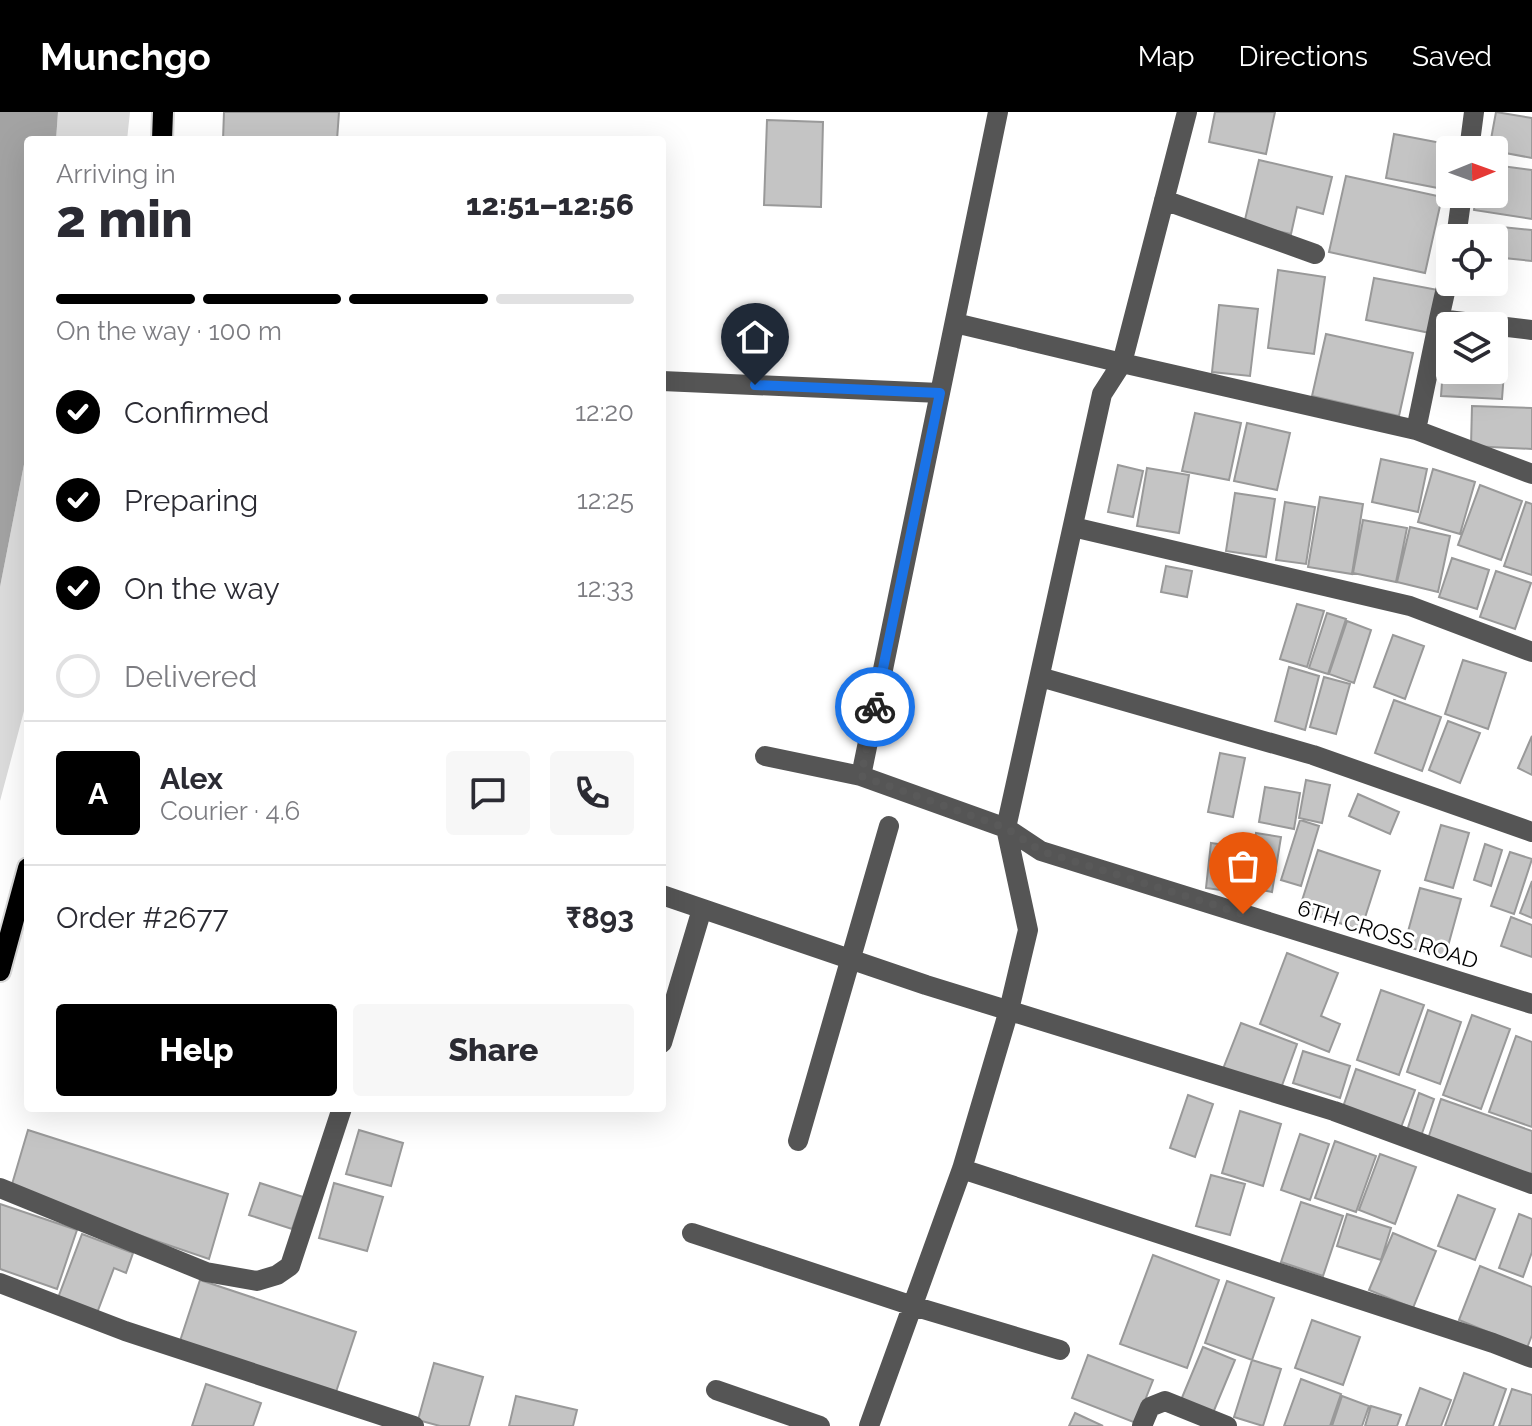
<!DOCTYPE html>
<meta charset="utf-8">
<style>
:root{--surface:#fff;--page:#f7f7f7;--text:#2b2b33;--muted:#7c7c81;--line:#e1e1e2;--accent:#000}
body{margin:0;font-family:Raleway,sans-serif;background:var(--page);color:var(--text);height:100vh;display:flex;flex-direction:column;font-size:30px;white-space:nowrap}
*{box-sizing:border-box;margin:0}
p{font-size:26px;color:var(--muted)}
.icon{flex:none;width:44px;height:44px;fill:none;stroke:currentColor;stroke-width:2;stroke-linecap:round;stroke-linejoin:round}
.map{position:relative;flex:1;overflow:hidden}
.sheet{position:absolute;left:24px;top:24px;width:642px;height:976px;display:flex;flex-direction:column;background:var(--surface);border-radius:8px;box-shadow:0 8px 32px #0002}
.sheet>*{flex:none}
.needle{width:52px;rotate:89deg}
.tools{position:absolute;left:1436px;top:24px;display:grid;gap:16px}
.tools a{display:grid;place-items:center;width:72px;height:72px;border-radius:8px;background:var(--surface);box-shadow:0 8px 32px #0002;font-size:40px}
.pin{position:absolute;display:grid;place-items:center;width:68px;height:68px;color:#fff;margin:-82px -34px;border-radius:50% 50% 50% 0;rotate:-45deg;box-shadow:0 0 8px #0007}
.pin .icon{rotate:45deg}
.courier{position:absolute;display:grid;place-items:center;width:80px;height:80px;margin:-40px;border:6px solid #1a73e8;border-radius:50%;background:#fff;color:#222;box-shadow:0 2px 10px #0007}
.head em{font-style:normal;font-weight:800}
.head div{display:flex;flex-direction:column-reverse}
.head{display:flex;align-items:center;justify-content:space-between;height:136px;padding:0 32px}
h1{font-size:52px;font-weight:800;line-height:60px}
.bar{display:grid;grid-template-columns:repeat(4,1fr);gap:12px 8px;align-content:center;height:96px;padding:0 32px}
.bar i{height:10px;border-radius:6px;background:var(--line)}
.bar .on{background:var(--accent)}
.bar p{grid-column:span 4}
.line{display:flex;align-items:center;gap:20px;padding:0 32px;border-top:2px solid var(--line)}
.line div{flex:1}
.round{display:grid;place-items:center;flex:none;width:84px;height:84px;border-radius:8px;background:var(--page)}
ol{padding:0 32px;list-style:none}
li{display:flex;align-items:center;gap:24px;height:88px}
li p{margin-inline-start:auto}
li .icon{padding:8px;border-radius:50%;background:var(--accent);color:#fff;stroke-width:4}
li:last-child{color:var(--muted)}
li i{width:44px;height:44px;border:4px solid var(--line);border-radius:50%}
.button{display:flex;gap:16px;margin-top:auto;padding:16px 32px}
.button a{flex:1;height:92px;border-radius:8px;background:var(--accent);color:#fff;font-size:32px;font-weight:800;line-height:92px;text-align:center}
.button a+a{background:var(--page);color:var(--text)}
header{display:flex;align-items:center;gap:48px;box-sizing:border-box;height:112px;padding:0 40px;background:var(--accent);color:#fff}
header strong{font-size:38px}
nav{display:flex;gap:44px;margin-inline-start:auto;font-size:28px}
.map>svg:first-child{display:block}
.green{fill:#dcdcdc}
.water{fill:#a3a3a3}
.building{fill:#c4c4c4;stroke:#999;stroke-width:2}
.lines{fill:none;stroke-linecap:round;stroke-linejoin:round}
.major-casing{stroke:#dbdbdb;stroke-width:24}
.minor{stroke:#555;stroke-width:20}
.major{stroke:#000;stroke-width:20}
.done{stroke:#595959;stroke-width:8;stroke-dasharray:0 14.4}
.route{stroke:#1a73e8;stroke-width:10}
.labels{text-anchor:middle;dominant-baseline:central;stroke-width:6;stroke-linejoin:round;paint-order:stroke}
.street-label{font-size:22px;fill:#000;stroke:#fff}
</style>
<header>
<strong>Munchgo</strong>
<nav><a>Map</a><a>Directions</a><a>Saved</a></nav>
</header>
<div class="map">
<svg width="1532" height="1314" viewBox="0 0 1532 1314">
<rect width="100%" height="100%" fill="#fff"/>
<path class="green" d="M58,0H130L127,28H56Z
M28,332V584L0,689V475Z"/>
<path class="water" d="M0,0H58L56,28H28V332L0,475Z"/>
<path class="building" d="M224,0H339L337,28H223Z
M1215,0H1275L1266,42L1209,30Z
M1496,0L1532,6V46L1489,38Z
M767,8L823,10L821,95L764,93Z
M1394,22L1457,34L1456,38H1450L1448,78L1386,66Z
M1259,48L1332,65L1323,102L1297,95L1291,122L1244,112Z
M1494,53L1532,58V107L1474,98L1476,82H1494Z
M1346,64L1442,85L1425,161L1329,140Z
M1492,114L1532,118V149L1494,145V126H1491Z
M1278,158L1325,165L1314,242L1268,236Z
M1374,166L1438,178L1430,221L1366,208Z
M1219,193L1258,197L1250,264L1212,260Z
M1326,222L1413,241L1399,304L1312,284Z
M1444,243L1450,244V258H1494V246L1505,247L1502,287L1441,284Z
M1472,294L1532,296V337L1471,334Z
M1195,301L1241,311L1229,368L1182,359Z
M1247,311L1290,321L1277,378L1234,369Z
M1381,347L1427,357L1418,400L1372,390Z
M1118,353L1143,359L1133,405L1108,400Z
M1147,356L1189,363L1179,421L1137,414Z
M1433,357L1475,370L1460,422L1418,410Z
M1480,373L1522,389L1501,448L1458,433Z
M1235,381L1275,387L1266,445L1226,439Z
M1320,385L1363,392L1352,462L1308,455Z
M1285,390L1315,395L1306,452L1276,448Z
M1526,390L1532,392V463L1504,454Z
M1363,408L1407,416L1396,470L1353,461Z
M1410,415L1450,424L1438,480L1397,470Z
M1452,446L1489,458L1477,497L1439,485Z
M1166,454L1192,459L1187,485L1161,480Z
M1496,459L1531,471L1515,517L1480,505Z
M1297,492L1324,499L1307,555L1280,547Z
M1327,501L1346,507L1328,562L1309,556Z
M1347,509L1371,518L1354,571L1329,562Z
M1393,523L1424,534L1405,587L1374,575Z
M1463,548L1506,561L1488,617L1445,602Z
M1289,555L1319,564L1305,618L1275,609Z
M1324,565L1350,572L1336,622L1310,615Z
M1394,588L1441,605L1422,659L1375,641Z
M1448,609L1480,621L1460,671L1429,658Z
M1532,624V663L1518,656Z
M1220,641L1245,646L1233,705L1208,700Z
M1306,668L1330,673L1322,711L1299,706Z
M1265,675L1300,681L1294,717L1259,710Z
M1358,682L1399,700L1390,722L1349,704Z
M1300,708L1319,714L1301,774L1281,768Z
M1441,713L1469,721L1453,776L1425,768Z
M1256,721L1281,725L1272,780L1246,775Z
M1211,731L1248,736L1242,781L1206,776Z
M1485,732L1502,738L1491,774L1474,768Z
M1318,738L1380,759L1361,818L1299,798Z
M1510,740L1532,747L1514,802L1491,794Z
M1532,769V806L1520,801Z
M1420,776L1461,787L1445,845L1404,834Z
M1511,805L1532,813V845L1501,834Z
M1287,841L1338,861L1321,904L1340,912L1329,940L1260,912Z
M1381,878L1424,893L1399,963L1357,948Z
M1428,898L1461,910L1440,972L1407,960Z
M1472,903L1510,917L1481,997L1443,983Z
M1241,911L1297,932L1280,979L1223,957Z
M1516,924L1532,930V1015L1489,1000Z
M1303,939L1350,954L1340,986L1293,971Z
M1356,957L1415,978L1400,1018L1342,998Z
M1419,981L1434,987L1420,1027L1406,1022Z
M1188,983L1213,992L1195,1045L1170,1036Z
M1441,987L1532,1019V1059L1530,1065L1427,1030Z
M1240,999L1281,1012L1263,1074L1222,1061Z
M28,1018L228,1082L209,1147L10,1079Z
M359,1018L403,1031L391,1074L346,1062Z
M1300,1022L1329,1032L1310,1088L1281,1078Z
M1335,1029L1376,1044L1356,1100L1315,1086Z
M1380,1042L1416,1055L1395,1112L1359,1098Z
M1211,1063L1245,1072L1230,1123L1196,1114Z
M260,1071L303,1085L292,1117L249,1103Z
M334,1071L383,1085L367,1139L319,1126Z
M1458,1083L1495,1097L1475,1148L1438,1134Z
M1301,1090L1343,1104L1323,1164L1281,1150Z
M0,1092L77,1118L57,1177L0,1157Z
M1347,1102L1391,1116L1381,1148L1337,1134Z
M1519,1102L1532,1107V1140L1523,1165L1499,1156Z
M1393,1121L1436,1139L1413,1196L1369,1178Z
M82,1122L133,1141L126,1161L114,1156L97,1201L58,1186Z
M1153,1143L1219,1168L1187,1256L1120,1232Z
M1480,1154L1532,1175V1223L1527,1236L1459,1208Z
M200,1168L356,1220L335,1283L179,1232Z
M1227,1169L1274,1186L1252,1248L1205,1231Z
M1312,1208L1360,1225L1343,1273L1295,1256Z
M1203,1235L1235,1248L1213,1301L1181,1288Z
M1088,1243L1153,1268L1136,1311L1072,1286Z
M1252,1248L1281,1257L1263,1314L1234,1305Z
M434,1251L483,1265L469,1314H440L418,1308Z
M1464,1261L1506,1277L1493,1314H1445Z
M1301,1267L1341,1282L1330,1314H1284Z
M206,1272L261,1291L253,1314H192Z
M1420,1276L1451,1288L1441,1314H1406Z
M1512,1277L1532,1283V1314H1499Z
M516,1284L577,1298L573,1314H509Z
M1342,1284L1369,1294L1362,1314H1332Z
M1371,1294L1401,1303L1397,1314H1365Z
M1075,1301L1103,1314H1069Z"/>
<g class="lines">
<g class="major-casing">
<path id="major" d="M162,28L163,0
M0,859L28,756"/>
</g>
<path class="minor" d="M998,0L861,664L1006,716L1041,739L1532,892
M1469,38L1474,0
M1164,88L1315,142
M1456,126L1462,82
M1450,158L1439,207L1532,218
M955,211L1122,251L1187,0
M662,269L940,281
M1416,318L1532,362
M1073,415L1410,494L1532,540
M1040,565L1313,643L1532,720
M765,644L861,664
M662,783L926,873L1334,999L1532,1072
M662,931L702,797
M798,1029L889,714
M962,1057L1493,1231L1532,1246
M0,1076L206,1160L257,1169L277,1163L290,1154L342,996
M692,1121L913,1194L1060,1238
M0,1171L125,1219L414,1314
M716,1278L820,1314
M869,1314L962,1057L1009,898L1028,818L1006,716L1102,282L1122,251L1416,318L1439,207
M1142,1314L1150,1295L1165,1289L1227,1314"/>
<use href="#major" class="major"/>
</g>
<g class="lines">
<path class="done" d="M875,595L861,664L1006,716L1041,739L1243,802"/>
<path class="route" d="M755,273L940,281L875,595"/>
</g>
<g class="labels">
<g class="street-label">
<text transform="translate(1388 822) rotate(17)">6TH CROSS ROAD</text>
</g>
</g>
</svg>
<div class="tools">
<a><svg class="needle" viewBox="-14 -14 28 28"><path d="M0-13l5 13h-10z" fill="#e53935"/><path d="M0 13l5-13h-10z" fill="#7c7c81"/></svg></a>
<a><svg class="icon" aria-label="locate" viewBox="0 0 24 24"><circle cx="12" cy="12" r="6"/><path d="M12 2v4M12 18v4M2 12h4M18 12h4"/></svg></a>
<a><svg class="icon" aria-label="layers" viewBox="0 0 24 24"><path d="M12 4l9 5-9 5-9-5zM3 14l9 5 9-5"/></svg></a>
</div>
<div class="pin" style="left:1243px;top:802px;background:#ea580c"><svg class="icon" aria-label="bag" viewBox="0 0 24 24"><path d="M5 8h14l-1 12H6zM9 8a3 3 0 0 1 6 0"/></svg></div>
<div class="pin" style="left:755px;top:273px;background:#1f2937"><svg class="icon" aria-label="home" viewBox="0 0 24 24"><path d="M3 11l9-7 9 7M6 9v11h12V9"/></svg></div>
<div class="courier" style="left:875px;top:595px"><svg class="icon" aria-label="bike" viewBox="0 0 24 24"><circle cx="6" cy="16" r="4"/><circle cx="18" cy="16" r="4"/><path d="M6 16l4-8h5l3 8M10 8l3 8H6M13 5h3"/></svg></div>
<section class="sheet">
<div class="head"><div><h1>2 min</h1><p>Arriving in</p></div><em>12:51–12:56</em></div>
<div class="bar"><i class="on"></i><i class="on"></i><i class="on"></i><i></i><p>On the way · 100 m</p></div>
<ol>
<li><svg class="icon" aria-label="check" viewBox="0 0 24 24"><path d="M5 12l5 5 9-10"/></svg>Confirmed<p>12:20</p></li>
<li><svg class="icon" aria-label="check" viewBox="0 0 24 24"><path d="M5 12l5 5 9-10"/></svg>Preparing<p>12:25</p></li>
<li><svg class="icon" aria-label="check" viewBox="0 0 24 24"><path d="M5 12l5 5 9-10"/></svg>On the way<p>12:33</p></li>
<li><i></i>Delivered</li>
</ol>
<div class="line" style="height:144px"><b class="round" style="background:var(--accent);color:#fff">A</b><div><b>Alex</b><p>Courier · 4.6</p></div><a class="round"><svg class="icon" aria-label="chat" viewBox="0 0 24 24"><path d="M4 5h16v11H9l-5 4z"/></svg></a><a class="round"><svg class="icon" aria-label="phone" viewBox="0 0 24 24"><path d="M5 4h4l2 5-3 2q2 4 5 5l2-3 5 2v4C11 20 4 13 5 4z"/></svg></a></div>
<div class="line" style="height:104px"><div>Order #2677</div><b>₹893</b></div>
<div class="button"><a>Help</a><a>Share</a></div>
</section>
</div>
